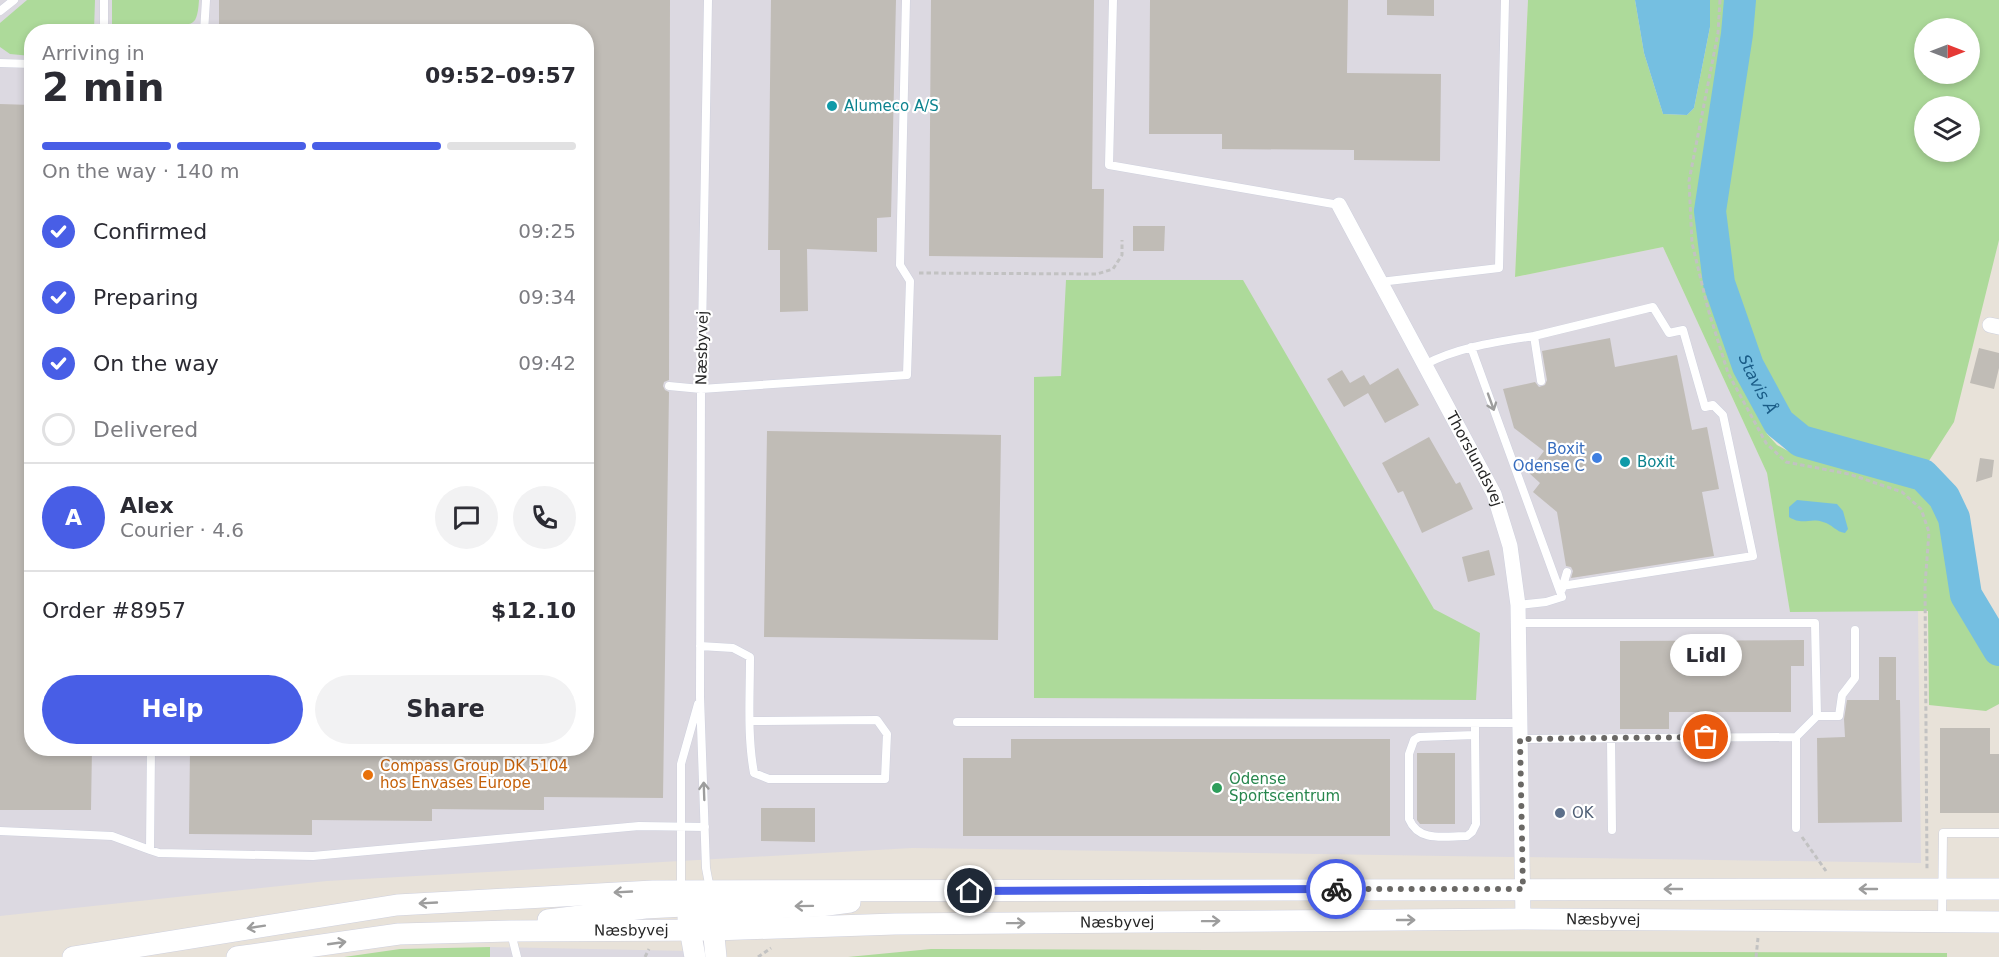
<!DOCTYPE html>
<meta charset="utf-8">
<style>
:root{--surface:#fff;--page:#f2f2f3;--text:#2b2b33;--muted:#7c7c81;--line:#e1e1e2;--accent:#485ee6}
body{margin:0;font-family:"DejaVu Sans",sans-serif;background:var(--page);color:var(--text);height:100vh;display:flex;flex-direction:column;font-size:22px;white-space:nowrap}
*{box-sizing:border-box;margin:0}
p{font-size:20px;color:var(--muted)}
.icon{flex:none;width:33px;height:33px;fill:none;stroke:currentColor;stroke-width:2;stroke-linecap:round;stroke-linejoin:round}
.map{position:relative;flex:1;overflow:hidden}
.panel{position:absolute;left:24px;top:24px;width:570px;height:732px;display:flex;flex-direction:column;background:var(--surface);border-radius:24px;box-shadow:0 3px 9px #0003}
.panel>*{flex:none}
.needle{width:39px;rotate:90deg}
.buttons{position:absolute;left:1914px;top:18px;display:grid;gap:12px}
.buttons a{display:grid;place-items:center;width:66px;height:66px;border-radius:50%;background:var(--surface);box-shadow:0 3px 9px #0003;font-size:30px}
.pin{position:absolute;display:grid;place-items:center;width:51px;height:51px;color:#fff;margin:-26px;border:3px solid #fff;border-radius:50%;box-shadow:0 2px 6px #0007}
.courier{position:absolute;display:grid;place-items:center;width:60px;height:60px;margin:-30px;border:4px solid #485ee6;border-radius:50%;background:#fff;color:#222;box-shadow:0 2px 8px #0007}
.bubble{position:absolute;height:42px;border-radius:21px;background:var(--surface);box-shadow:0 3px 9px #0003;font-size:20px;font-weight:700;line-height:42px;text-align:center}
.head em{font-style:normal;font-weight:700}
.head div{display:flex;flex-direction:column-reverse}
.head{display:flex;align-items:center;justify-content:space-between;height:102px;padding:0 18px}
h1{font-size:39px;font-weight:700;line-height:45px}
.bar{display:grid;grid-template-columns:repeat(4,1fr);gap:9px 6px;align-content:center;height:72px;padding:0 18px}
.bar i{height:8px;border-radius:4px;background:var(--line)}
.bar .active{background:var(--accent)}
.bar p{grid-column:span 4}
.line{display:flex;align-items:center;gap:15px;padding:0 18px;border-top:2px solid var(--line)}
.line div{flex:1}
.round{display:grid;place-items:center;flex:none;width:63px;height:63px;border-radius:32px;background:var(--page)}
ol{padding:0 18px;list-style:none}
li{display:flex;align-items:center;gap:18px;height:66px}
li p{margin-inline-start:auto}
li .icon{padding:6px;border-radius:50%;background:var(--accent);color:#fff;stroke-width:4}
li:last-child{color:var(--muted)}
li i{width:33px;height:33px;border:3px solid var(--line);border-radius:50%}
.button{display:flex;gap:12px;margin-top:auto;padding:12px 18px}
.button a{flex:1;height:69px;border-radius:36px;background:var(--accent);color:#fff;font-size:24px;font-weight:700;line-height:69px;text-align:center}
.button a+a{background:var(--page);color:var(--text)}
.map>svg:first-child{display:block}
.industrial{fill:#dcd9e1;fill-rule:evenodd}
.green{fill:#adda9a;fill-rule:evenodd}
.water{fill:#75bfe1}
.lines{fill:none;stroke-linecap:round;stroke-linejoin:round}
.river{stroke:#75bfe1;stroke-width:32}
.building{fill:#c0bcb6}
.lane-casing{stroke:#cfd1de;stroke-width:9}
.street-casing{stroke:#cfd1de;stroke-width:16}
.secondary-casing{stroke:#cfd1de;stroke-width:22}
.path{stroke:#c2c2c2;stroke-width:3;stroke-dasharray:4.5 3;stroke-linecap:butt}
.lane{stroke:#fff;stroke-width:8}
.street{stroke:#fff;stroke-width:15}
.secondary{stroke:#fff;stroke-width:21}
.oneway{stroke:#9d9d9d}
.done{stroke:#6a6865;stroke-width:6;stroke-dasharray:0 10.8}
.route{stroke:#485ee6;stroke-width:8}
.culture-dot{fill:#0f9aa8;stroke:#fff;stroke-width:2}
.shop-dot{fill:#3f7fe0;stroke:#fff;stroke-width:2}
.food-dot{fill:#e8710a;stroke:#fff;stroke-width:2}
.leisure-dot{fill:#2e9e5b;stroke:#fff;stroke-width:2}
.service-dot{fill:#5c6f8a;stroke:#fff;stroke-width:2}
.labels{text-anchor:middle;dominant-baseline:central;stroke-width:4.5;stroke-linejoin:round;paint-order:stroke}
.culture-label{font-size:15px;fill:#0d838f;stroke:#fff;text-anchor:start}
.street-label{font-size:15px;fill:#262626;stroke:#fff}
.shop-label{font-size:15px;fill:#366cbe;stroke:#fff;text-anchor:end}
.food-label{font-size:15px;fill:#c56008;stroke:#fff;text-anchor:start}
.leisure-label{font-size:15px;fill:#27864d;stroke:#fff;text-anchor:start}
.service-label{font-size:15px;fill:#4e5e75;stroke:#fff;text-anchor:start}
.water-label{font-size:16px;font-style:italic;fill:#1a5c87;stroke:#fff}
</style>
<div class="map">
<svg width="1999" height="957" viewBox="0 0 1999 957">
<rect width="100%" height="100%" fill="#e8e2d9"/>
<path class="industrial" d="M0,0H1528L1515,277L1663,247L1767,473L1790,611L1918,610L1921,863L912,848L327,881L0,916ZM32,32H586V748H32Z
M490,947L687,951V957H490Z"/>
<path class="green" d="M27,0H95L94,31L32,32L31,56L10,54L0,47V23Z
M112,0H199C197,34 189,18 170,31H112Z
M1528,0H1635L1644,53L1663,114L1687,115L1694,108L1710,27V0H1731L1724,59L1697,193L1702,239L1736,364L1767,434L1777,445L1788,451C1833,461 1879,468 1920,489C1925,492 1932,494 1936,498C1960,520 1942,572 1953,601C1963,625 1981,645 1999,664V704L1986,711L1929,705L1928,611L1790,612L1767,473L1663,247L1515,277Z
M1754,0H1999V240L1954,422L1923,470L1859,445L1809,434L1792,422L1767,381L1744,320L1726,255L1724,200ZM1924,28H1970V74H1924ZM1924,106H1970V152H1924Z
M1066,280H1243L1434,609L1480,633L1476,700L1034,698V377L1061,376Z
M490,947V957H344L400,949Z
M931,949L1947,953V957H848Z"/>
<path class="water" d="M1635,0H1710V27L1694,108L1687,115L1663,114L1644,53Z
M1797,500L1837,504L1843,511L1848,529L1845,533C1836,532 1832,524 1823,522C1810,517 1803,526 1789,517V507Z"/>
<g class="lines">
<path class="river" id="s1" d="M1740,0L1737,34L1710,211L1719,283L1748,366L1779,423L1801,441L1923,475L1944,497L1954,518L1966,595L1999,650"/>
</g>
<path class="building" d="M219,0H670L669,380L664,382L663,386L665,390L669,392L663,798L544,797V810L432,809V821L312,820V835L189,834L190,748H586V32H219Z
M771,0H896L891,217L877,218V252L807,249L808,311L780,312V250H768Z
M931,0H1094L1092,189H1104L1103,258L929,256Z
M1150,0H1348L1347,73L1441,74L1440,161L1354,160V150L1222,149V134H1149Z
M1387,0H1434V16L1387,15Z
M0,104L32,105V748H92L91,810H0Z
M1133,226H1165L1164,251H1133Z
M1610,338L1615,367L1677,355L1692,430L1707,427L1719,489L1702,492L1714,556L1571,578L1573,571L1571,567L1566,566L1557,512L1533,492L1540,483L1528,472L1544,451L1514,428L1503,389L1535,382L1539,387L1545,385L1547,380L1542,351Z
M1979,348L1999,353V368L1994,389L1970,383Z
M1398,368L1419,405L1385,423L1368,393L1344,407L1327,379L1342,370L1350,383L1364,375L1370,385Z
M767,431L1001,435L998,640L764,637Z
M1429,437L1456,484L1460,482L1473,509L1422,533L1403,491L1398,493L1382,463Z
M1980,458L1994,460L1992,477L1976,482Z
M1489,550L1495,575L1468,582L1462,557Z
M1804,640V666H1791V712H1669V729H1620V641Z
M1879,657H1896V700H1900L1902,822L1818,823L1817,738L1845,737L1844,719L1847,700H1879Z
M1940,728H1990V754H1999V813H1940Z
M1011,739H1390V836H963V758H1011Z
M1417,753H1455V824H1420L1417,820Z
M761,808H815V842L761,841Z"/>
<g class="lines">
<g class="lane-casing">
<path id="lane" d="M708,0L701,389L700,697L706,868L710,889
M1113,0L1109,165L1339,205
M0,11L14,0
M104,32V0
M204,32L206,0
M0,63L32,64
M1380,282L1499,268L1505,0
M1534,336L1653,307L1669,333L1683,330L1705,407L1713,405L1723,415L1753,556L1562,586
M1471,347L1562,597
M1424,365C1458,347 1496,342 1534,336L1541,381
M669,386L701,389L907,375L910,281L900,265L906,0
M1562,589L1567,572
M1518,605L1546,602L1562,597
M1519,623H1815L1817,716L1796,737V828
M700,646L733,648L750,657C750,696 747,735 754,773L769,779H885L887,734L877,720L750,721
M1817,716H1839L1842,695L1855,678V630
M957,722L1520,723
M1475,724V735L1476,824L1472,832L1467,836C1445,836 1419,843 1409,819V754L1414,740L1419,737L1475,735
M1611,738L1612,830
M1520,739L1796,737
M0,831L112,836L150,850L151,748
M150,850L159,853L313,856L639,826L705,827
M681,891V764L698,704
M1942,920L1943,833H1999
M511,933L517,957"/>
</g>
<g class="street-casing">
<g id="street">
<path id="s2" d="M1339,205L1494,494L1510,546L1518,605L1523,919"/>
<path d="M1990,325L1999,327"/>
</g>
</g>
<g class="secondary-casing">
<g id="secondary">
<path d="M712,916L716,957"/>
<path d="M688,918L695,957"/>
<path d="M548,920L645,908L684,906L708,893"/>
<path d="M691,929L712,910L820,906L850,902"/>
<path d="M73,957L397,905L653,891L1999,889"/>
<path id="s3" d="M237,957L399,934L510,931L714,930L895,924L1523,919L1999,922"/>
</g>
</g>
<path class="path" d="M1720,0L1718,33L1689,181L1692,243L1708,309L1728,373L1766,443L1786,462L1849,474L1902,492L1921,509L1929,532L1925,585L1927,871
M919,273L1097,274L1113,269L1122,255V240
M1802,837L1826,871
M645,957L649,949
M758,957L771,948
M1756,957L1758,938"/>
<use href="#lane" class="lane"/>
<use href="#street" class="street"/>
<use href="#secondary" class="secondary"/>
</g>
<defs><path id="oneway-shaft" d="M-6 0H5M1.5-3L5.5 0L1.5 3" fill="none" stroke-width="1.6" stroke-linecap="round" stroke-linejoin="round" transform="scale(1.5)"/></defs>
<g class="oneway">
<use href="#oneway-shaft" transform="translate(1491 402) rotate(70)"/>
<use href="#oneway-shaft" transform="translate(704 791) rotate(-92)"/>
<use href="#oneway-shaft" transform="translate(1673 889) rotate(-180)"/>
<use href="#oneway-shaft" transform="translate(1868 889) rotate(180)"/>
<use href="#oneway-shaft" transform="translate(623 892) rotate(177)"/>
<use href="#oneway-shaft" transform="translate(428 903) rotate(177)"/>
<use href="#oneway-shaft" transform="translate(804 906) rotate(179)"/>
<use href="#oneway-shaft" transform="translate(1406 920)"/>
<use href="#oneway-shaft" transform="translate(1211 921) rotate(-1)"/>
<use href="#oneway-shaft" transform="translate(1016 923) rotate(-1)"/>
<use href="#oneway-shaft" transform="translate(256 927) rotate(171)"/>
<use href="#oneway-shaft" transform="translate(337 943) rotate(-8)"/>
</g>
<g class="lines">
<path class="done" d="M1336,889H1523L1520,739L1706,737"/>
<path class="route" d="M970,891L1336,889"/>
</g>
<g class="culture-dot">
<circle cx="832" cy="106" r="6"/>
<circle cx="1625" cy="462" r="6"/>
</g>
<circle class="shop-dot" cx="1597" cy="458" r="6"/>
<circle class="food-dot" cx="368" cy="775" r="6"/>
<circle class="leisure-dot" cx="1217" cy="788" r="6"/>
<circle class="service-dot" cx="1560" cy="813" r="6"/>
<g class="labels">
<g class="culture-label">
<text x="844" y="106">Alumeco A/S</text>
<text x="1637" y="462">Boxit</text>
</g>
<g class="street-label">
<text transform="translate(702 348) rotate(-89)">Næsbyvej</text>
<text stroke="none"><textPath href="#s2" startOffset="288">Thorslundsvej</textPath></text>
<text stroke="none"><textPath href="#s3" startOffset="1368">Næsbyvej</textPath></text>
<text stroke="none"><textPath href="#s3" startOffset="882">Næsbyvej</textPath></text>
<text stroke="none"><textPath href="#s3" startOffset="396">Næsbyvej</textPath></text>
</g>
<g class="shop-label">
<text x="1585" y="449">Boxit<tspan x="1585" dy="17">Odense C</tspan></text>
</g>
<g class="food-label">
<text x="380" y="766">Compass Group DK 5104<tspan x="380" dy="17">hos Envases Europe</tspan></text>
</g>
<g class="leisure-label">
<text x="1229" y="779">Odense<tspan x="1229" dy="17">Sportscentrum</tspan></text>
</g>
<g class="service-label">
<text x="1572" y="813">OK</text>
</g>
<g class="water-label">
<text stroke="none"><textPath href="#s1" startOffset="394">Stavis Å</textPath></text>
</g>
</g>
</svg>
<div class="buttons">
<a><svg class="needle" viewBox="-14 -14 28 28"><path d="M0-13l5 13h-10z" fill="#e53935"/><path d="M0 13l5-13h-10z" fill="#7c7c81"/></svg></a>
<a><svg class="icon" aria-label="layers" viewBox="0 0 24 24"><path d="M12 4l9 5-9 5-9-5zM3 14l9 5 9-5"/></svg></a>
</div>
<div class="pin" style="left:1706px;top:737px;background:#ea580c"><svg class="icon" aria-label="bag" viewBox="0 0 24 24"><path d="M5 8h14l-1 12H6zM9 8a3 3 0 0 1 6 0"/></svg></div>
<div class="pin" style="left:970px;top:891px;background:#1f2937"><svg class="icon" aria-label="home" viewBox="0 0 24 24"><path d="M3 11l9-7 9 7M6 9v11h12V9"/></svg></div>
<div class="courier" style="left:1336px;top:889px"><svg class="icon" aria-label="bike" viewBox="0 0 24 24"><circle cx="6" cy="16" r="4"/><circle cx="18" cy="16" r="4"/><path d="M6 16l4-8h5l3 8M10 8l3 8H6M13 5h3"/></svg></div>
<div class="bubble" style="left:1670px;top:634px;width:72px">Lidl</div>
<section class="panel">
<div class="head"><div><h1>2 min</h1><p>Arriving in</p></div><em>09:52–09:57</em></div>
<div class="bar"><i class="active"></i><i class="active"></i><i class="active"></i><i></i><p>On the way · 140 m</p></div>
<ol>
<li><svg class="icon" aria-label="check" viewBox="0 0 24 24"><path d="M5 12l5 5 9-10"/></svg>Confirmed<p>09:25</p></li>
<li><svg class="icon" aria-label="check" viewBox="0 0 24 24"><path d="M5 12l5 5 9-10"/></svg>Preparing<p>09:34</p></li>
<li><svg class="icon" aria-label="check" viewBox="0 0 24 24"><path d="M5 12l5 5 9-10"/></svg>On the way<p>09:42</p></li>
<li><i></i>Delivered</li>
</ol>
<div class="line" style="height:108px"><b class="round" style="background:var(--accent);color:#fff">A</b><div><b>Alex</b><p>Courier · 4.6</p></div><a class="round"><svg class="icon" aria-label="chat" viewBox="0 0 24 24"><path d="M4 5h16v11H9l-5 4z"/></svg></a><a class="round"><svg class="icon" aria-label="phone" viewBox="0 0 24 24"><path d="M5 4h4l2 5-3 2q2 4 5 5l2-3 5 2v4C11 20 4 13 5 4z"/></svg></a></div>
<div class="line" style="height:78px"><div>Order #8957</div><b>$12.10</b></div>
<div class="button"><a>Help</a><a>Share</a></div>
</section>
</div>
